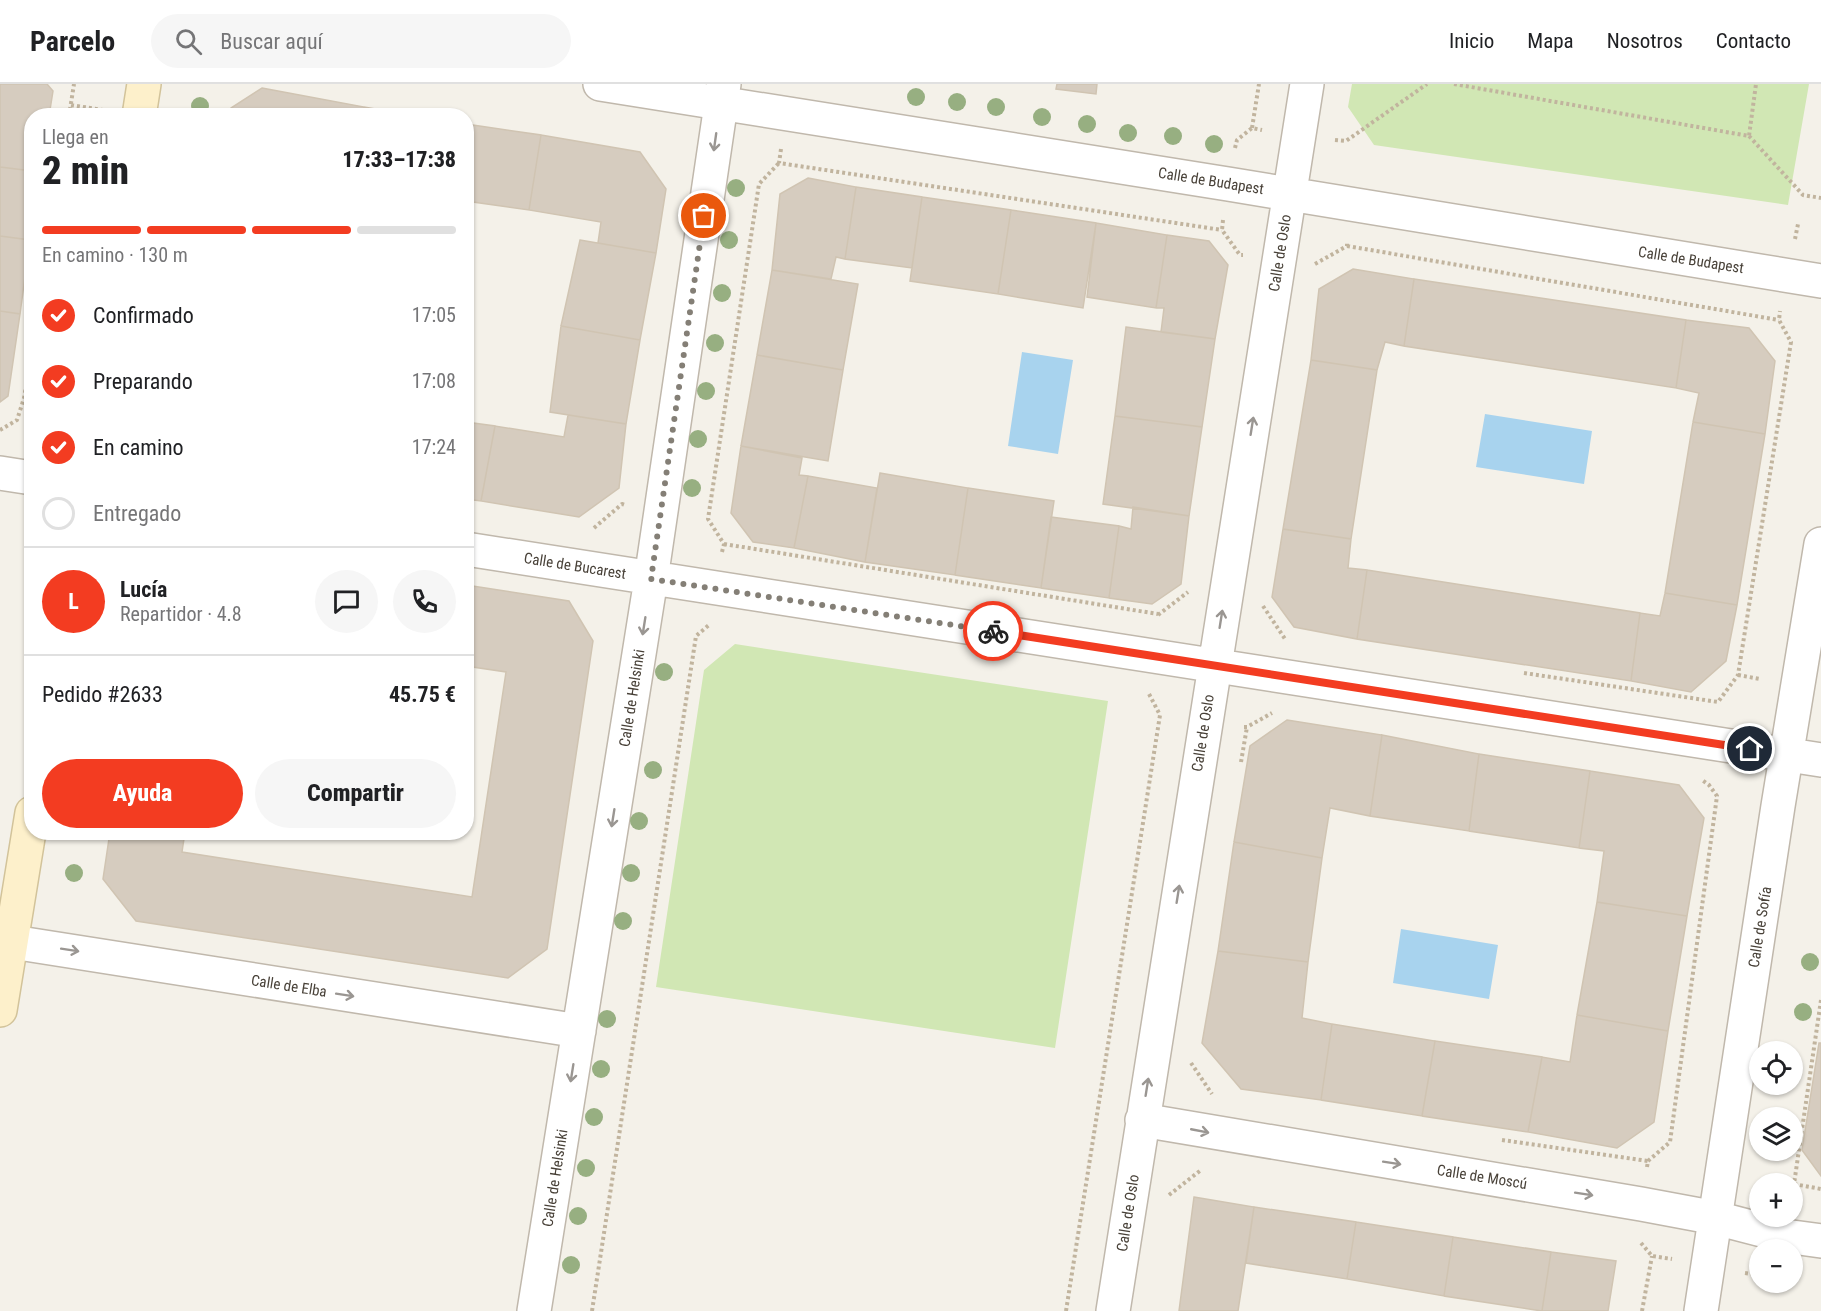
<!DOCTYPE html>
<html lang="es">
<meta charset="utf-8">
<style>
:root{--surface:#fff;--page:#f6f6f6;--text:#202124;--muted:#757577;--line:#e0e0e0;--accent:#f33c21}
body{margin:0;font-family:"Roboto Condensed",sans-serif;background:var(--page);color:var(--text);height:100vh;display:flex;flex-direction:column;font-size:22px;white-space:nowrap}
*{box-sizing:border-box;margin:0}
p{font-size:20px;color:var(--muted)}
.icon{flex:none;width:33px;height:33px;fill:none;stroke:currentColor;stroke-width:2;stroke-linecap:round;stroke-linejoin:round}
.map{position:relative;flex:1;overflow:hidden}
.panel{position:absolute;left:24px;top:24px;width:450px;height:732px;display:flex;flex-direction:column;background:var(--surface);border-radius:24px;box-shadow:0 2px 4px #0004}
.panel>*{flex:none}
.tools{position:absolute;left:1749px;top:957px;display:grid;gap:12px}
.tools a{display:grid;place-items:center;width:54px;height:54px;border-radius:50%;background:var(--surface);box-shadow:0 2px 4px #0004;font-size:30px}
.pin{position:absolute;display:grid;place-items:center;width:51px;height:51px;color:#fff;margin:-26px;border:3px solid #fff;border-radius:50%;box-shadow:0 2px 6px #0007}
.courier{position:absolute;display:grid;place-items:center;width:60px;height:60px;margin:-30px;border:4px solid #f33c21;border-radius:50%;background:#fff;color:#222;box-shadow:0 2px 8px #0007}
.overview em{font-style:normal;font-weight:800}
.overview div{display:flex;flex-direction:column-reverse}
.overview{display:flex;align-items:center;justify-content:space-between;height:102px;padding:0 18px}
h1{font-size:39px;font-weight:800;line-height:45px}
.bar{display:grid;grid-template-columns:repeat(4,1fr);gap:9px 6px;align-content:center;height:72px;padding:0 18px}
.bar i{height:8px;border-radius:4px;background:var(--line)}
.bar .on{background:var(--accent)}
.bar p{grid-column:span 4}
.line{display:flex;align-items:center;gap:15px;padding:0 18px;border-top:2px solid var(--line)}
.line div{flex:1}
.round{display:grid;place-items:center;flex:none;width:63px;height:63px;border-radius:32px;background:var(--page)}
ol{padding:0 18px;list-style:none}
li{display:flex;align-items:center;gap:18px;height:66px}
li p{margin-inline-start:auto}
li .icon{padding:6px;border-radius:50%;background:var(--accent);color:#fff;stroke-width:4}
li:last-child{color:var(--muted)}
li i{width:33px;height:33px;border:3px solid var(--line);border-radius:50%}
.action{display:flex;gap:12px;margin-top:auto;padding:12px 18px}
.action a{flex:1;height:69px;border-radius:36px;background:var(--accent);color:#fff;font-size:24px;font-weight:800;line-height:69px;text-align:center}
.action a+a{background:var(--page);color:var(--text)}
header{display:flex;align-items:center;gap:36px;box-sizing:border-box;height:84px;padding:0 30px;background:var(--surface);border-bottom:2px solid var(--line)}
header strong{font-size:28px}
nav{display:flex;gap:33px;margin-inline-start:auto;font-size:21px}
.search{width:420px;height:54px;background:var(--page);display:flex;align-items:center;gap:15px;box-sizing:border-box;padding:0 21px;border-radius:33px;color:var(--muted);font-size:22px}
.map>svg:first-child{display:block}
.green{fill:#d1e7b4}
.water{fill:#a8d3ee}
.building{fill:#d6ccbf;stroke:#d0c4b2;stroke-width:1.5}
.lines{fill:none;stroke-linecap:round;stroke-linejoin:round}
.street-casing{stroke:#c0b8ac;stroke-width:36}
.secondary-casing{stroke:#d2c39a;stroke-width:36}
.path{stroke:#c1b49e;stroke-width:4;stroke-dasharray:3 3;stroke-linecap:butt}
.street{stroke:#fff;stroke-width:33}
.secondary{stroke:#fdf0cb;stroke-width:33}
.tree{fill:#97af81}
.oneway{stroke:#9a9692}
.done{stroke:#847f76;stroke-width:6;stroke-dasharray:0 10.8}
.route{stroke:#f33c21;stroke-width:8}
.labels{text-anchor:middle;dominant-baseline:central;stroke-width:4.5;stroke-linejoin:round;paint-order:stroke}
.street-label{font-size:15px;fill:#484138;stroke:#fff}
</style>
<header>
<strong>Parcelo</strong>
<div class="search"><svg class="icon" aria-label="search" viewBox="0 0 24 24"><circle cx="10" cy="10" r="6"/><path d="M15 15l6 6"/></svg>Buscar aquí</div>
<nav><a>Inicio</a><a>Mapa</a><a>Nosotros</a><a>Contacto</a></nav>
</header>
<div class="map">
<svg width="1821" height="1227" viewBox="0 0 1821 1227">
<rect width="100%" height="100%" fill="#f4f1e9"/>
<path class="green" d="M1352,0H1809L1788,121L1374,61L1348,23Z
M735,560L1108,617L1055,964L656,903L704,586Z"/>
<path class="water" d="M1022,268L1073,276L1058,370L1008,362Z
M1485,330L1592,347L1584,400L1476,383Z
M1401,845L1498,861L1489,915L1393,899Z"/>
<path class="building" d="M0,0H47L53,7L49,32H32V87L0,83Z
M1057,0H1097L1096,10L1056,5Z
M262,4L364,23L362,32H230L231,24Z
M364,23L415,32H362Z
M466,40L541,51L529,126L466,117Z
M541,51L640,68L666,105L656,169L598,159L601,138L529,126Z
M0,83L32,87L30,156L0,152Z
M808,94L856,103L845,175L836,173L831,195L772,186L780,110Z
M856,103L922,113L912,184L845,175Z
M922,113L1011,126L998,210L910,197Z
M1011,126L1096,139L1083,224L998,210Z
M1096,139L1167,151L1156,224L1087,213Z
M1167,151L1209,157L1228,181L1215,255L1161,248L1164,224H1156Z
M0,152L30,156L20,230L0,227Z
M580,156L656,169L640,256L561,242Z
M1353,185L1414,195L1404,262L1385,258L1377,286L1311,276L1319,205Z
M772,186L858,200L843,286L757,271Z
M1414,195L1686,236L1676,304L1404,262Z
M0,227L20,230L8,312L0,318Z
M1686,236L1749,244L1775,277L1765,350L1693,338L1699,309L1676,304Z
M561,242L640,256L626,340L550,328Z
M1126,243L1215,255L1202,343L1115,332Z
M757,271L843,286L828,377L741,362Z
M1311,276L1377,286L1351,455L1283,445Z
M568,331L626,340L619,404L579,433L481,417L495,342L564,353Z
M1115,332L1202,343L1189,432L1103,420Z
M466,338L495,342L481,417L466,415Z
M1693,338L1765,350L1737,521L1665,509Z
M741,362L802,374L799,391L808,392L794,464L753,458L731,429Z
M880,389L968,404L955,491L865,478Z
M808,392L877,404L865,478L794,464Z
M968,404L1054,417L1041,504L955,491Z
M1133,423L1189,432L1181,500L1152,520L1109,514L1119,442L1131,445Z
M1051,433L1119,442L1109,514L1041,504Z
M1283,445L1351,455L1348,484L1367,486L1357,555L1294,543L1272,513Z
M1367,486L1640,529L1631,597L1357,555Z
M466,501L569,517L593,557L547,865L508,894L136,837L103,795L110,748H185L182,768L472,813L506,588L466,582Z
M1665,509L1737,521L1726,577L1691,608L1631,597L1640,529L1660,532Z
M1287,636L1382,651L1370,732L1330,724L1322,774L1234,758L1250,662Z
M1382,651L1479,670L1469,747L1370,732Z
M1479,670L1590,687L1579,764L1469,747Z
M1590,687L1679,701L1704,734L1687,832L1597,818L1604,767L1579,764Z
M1234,758L1322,774L1308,878L1218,867Z
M1597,818L1687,832L1668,947L1577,931Z
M1218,867L1308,878L1302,934L1332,940L1321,1016L1241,1005L1202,959Z
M1577,931L1668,947L1654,1038L1617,1064L1528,1048L1542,973L1570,978Z
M1332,940L1435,957L1422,1032L1321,1016Z
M1435,957L1542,973L1528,1048L1422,1032Z
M1819,959H1821V1092L1802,1066Z
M1194,1113L1254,1123L1238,1227H1179Z
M1254,1123L1356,1138L1347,1195L1246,1179Z
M1356,1138L1453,1153L1444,1212L1347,1195Z
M1453,1153L1551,1168L1542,1227L1444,1212Z
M1551,1168L1616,1177L1608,1227H1542Z"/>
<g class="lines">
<g class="street-casing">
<path id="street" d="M600,0L1228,100L1821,197
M0,389L32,394
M466,465L1821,676
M0,856L579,947
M1142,1036L1641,1120L1716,1134L1785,1152L1821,1157
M534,1227L651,495L724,0
M1113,1227L1307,0
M1701,1227L1778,722L1821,460"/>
</g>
<g class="secondary-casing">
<path id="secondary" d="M139,32L144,0
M0,926L32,729"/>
</g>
<path class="path" d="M1454,0L1749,52L1756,0
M71,21L103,26
M69,32L74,0
M1252,44L1259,0
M1749,52L1803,111L1821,114
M1335,56L1346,57L1427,0
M1235,64L1237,56L1252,44L1262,46
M781,65L779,79L1222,146
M1223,136L1222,146L1240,171H1243
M1795,155L1798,140
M1347,162L1779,236
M1315,180L1347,162V157
M0,346L17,336L24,314L32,269
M594,444L622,420L625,421
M724,460L1158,530
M722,468L724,460L708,435L759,100L779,79
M1263,522L1285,555
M1158,531L1188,508
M1524,589L1718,618L1738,591L1791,258L1779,236L1780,227
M1738,591L1760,595
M1244,643H1247L1272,629
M1241,678L1247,643
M1821,916L1794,1100L1821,1105
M1191,979L1212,1010
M1502,1056L1648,1077
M1647,1083L1648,1077L1670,1058L1717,712L1709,701L1702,696
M1169,1111L1201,1086
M1641,1159L1652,1172L1672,1175
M1745,1189L1760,1191
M592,1227L696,552L709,541
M1066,1227L1160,631L1148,608
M1642,1227L1652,1172"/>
<use href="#street" class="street"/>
<use href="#secondary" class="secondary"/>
</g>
<g class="tree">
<circle cx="916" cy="13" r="9"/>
<circle cx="957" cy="18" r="9"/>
<circle cx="200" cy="22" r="9"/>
<circle cx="996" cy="23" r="9"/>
<circle cx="1042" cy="33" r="9"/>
<circle cx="1087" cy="40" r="9"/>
<circle cx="1128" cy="49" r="9"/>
<circle cx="1173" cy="52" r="9"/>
<circle cx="1214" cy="60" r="9"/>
<circle cx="736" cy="104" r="9"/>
<circle cx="729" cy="156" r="9"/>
<circle cx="722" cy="209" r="9"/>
<circle cx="715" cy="259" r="9"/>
<circle cx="706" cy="307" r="9"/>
<circle cx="698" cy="355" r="9"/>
<circle cx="692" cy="404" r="9"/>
<circle cx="664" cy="588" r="9"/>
<circle cx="653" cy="686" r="9"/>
<circle cx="639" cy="737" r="9"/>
<circle cx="74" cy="789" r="9"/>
<circle cx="631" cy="789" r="9"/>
<circle cx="623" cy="837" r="9"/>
<circle cx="1810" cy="878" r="9"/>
<circle cx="1803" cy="928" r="9"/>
<circle cx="607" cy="935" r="9"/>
<circle cx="601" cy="985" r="9"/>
<circle cx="594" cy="1033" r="9"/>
<circle cx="586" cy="1084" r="9"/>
<circle cx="578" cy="1132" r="9"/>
<circle cx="571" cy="1181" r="9"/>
</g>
<defs><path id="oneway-shaft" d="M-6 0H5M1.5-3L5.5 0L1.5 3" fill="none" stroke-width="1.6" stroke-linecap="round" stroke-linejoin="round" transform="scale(1.5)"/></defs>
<g class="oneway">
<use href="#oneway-shaft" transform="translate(715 58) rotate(98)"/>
<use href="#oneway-shaft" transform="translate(1252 342) rotate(-81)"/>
<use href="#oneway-shaft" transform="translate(1221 535) rotate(-81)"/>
<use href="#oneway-shaft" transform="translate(644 542) rotate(99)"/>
<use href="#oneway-shaft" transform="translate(613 734) rotate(99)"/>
<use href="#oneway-shaft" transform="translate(1178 810) rotate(-81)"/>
<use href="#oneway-shaft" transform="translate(70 866) rotate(9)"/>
<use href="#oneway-shaft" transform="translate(345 911) rotate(9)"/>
<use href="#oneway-shaft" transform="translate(572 989) rotate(99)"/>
<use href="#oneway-shaft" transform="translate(1147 1003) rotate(-81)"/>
<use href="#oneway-shaft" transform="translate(1200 1047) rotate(11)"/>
<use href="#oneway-shaft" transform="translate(1392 1079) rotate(9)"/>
<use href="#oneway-shaft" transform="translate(1584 1110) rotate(9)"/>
</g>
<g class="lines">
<path class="done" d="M704,132L651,495L993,547"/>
<path class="route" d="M993,547L1750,665"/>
</g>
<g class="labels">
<g class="street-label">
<text transform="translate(1211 97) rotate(9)">Calle de Budapest</text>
<text transform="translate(1280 169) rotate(-81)">Calle de Oslo</text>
<text transform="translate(1691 176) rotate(9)">Calle de Budapest</text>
<text transform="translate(575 482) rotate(9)">Calle de Bucarest</text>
<text transform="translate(632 614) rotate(-81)">Calle de Helsinki</text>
<text transform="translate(1203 649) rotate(-81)">Calle de Oslo</text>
<text transform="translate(1760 843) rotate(-81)">Calle de Sofía</text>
<text transform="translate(289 902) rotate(9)">Calle de Elba</text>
<text transform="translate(1482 1093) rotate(9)">Calle de Moscú</text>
<text transform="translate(555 1094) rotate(-81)">Calle de Helsinki</text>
<text transform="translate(1128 1129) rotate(-81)">Calle de Oslo</text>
</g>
</g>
</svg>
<div class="tools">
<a><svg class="icon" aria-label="locate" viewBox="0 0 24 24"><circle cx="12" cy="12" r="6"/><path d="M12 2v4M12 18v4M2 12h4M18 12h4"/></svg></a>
<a><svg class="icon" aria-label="layers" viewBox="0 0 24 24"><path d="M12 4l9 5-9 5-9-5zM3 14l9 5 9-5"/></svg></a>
<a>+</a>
<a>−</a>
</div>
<div class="pin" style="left:704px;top:132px;background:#ea580c"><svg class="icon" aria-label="bag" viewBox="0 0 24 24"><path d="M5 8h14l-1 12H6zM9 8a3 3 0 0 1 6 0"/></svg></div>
<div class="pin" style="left:1750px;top:665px;background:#1f2937"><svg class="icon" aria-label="home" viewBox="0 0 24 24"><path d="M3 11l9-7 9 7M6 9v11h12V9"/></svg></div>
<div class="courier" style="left:993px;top:547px"><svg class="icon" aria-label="bike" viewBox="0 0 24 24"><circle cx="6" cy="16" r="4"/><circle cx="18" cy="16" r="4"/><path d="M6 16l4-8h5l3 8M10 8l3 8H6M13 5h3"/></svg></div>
<section class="panel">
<div class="overview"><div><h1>2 min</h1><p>Llega en</p></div><em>17:33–17:38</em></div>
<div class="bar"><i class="on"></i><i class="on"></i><i class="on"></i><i></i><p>En camino · 130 m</p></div>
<ol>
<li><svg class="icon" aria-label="check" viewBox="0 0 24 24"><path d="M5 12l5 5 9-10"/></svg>Confirmado<p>17:05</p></li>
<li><svg class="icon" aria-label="check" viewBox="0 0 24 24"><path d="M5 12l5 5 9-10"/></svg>Preparando<p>17:08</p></li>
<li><svg class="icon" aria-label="check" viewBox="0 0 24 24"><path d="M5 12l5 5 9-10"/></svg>En camino<p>17:24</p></li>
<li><i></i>Entregado</li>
</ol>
<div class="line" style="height:108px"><b class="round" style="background:var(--accent);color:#fff">L</b><div><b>Lucía</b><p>Repartidor · 4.8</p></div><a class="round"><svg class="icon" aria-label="chat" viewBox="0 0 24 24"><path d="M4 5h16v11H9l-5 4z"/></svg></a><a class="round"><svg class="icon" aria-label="phone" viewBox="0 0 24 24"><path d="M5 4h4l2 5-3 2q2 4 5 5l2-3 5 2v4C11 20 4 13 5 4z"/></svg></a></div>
<div class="line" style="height:78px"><div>Pedido #2633</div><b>45.75 €</b></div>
<div class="action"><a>Ayuda</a><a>Compartir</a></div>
</section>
</div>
